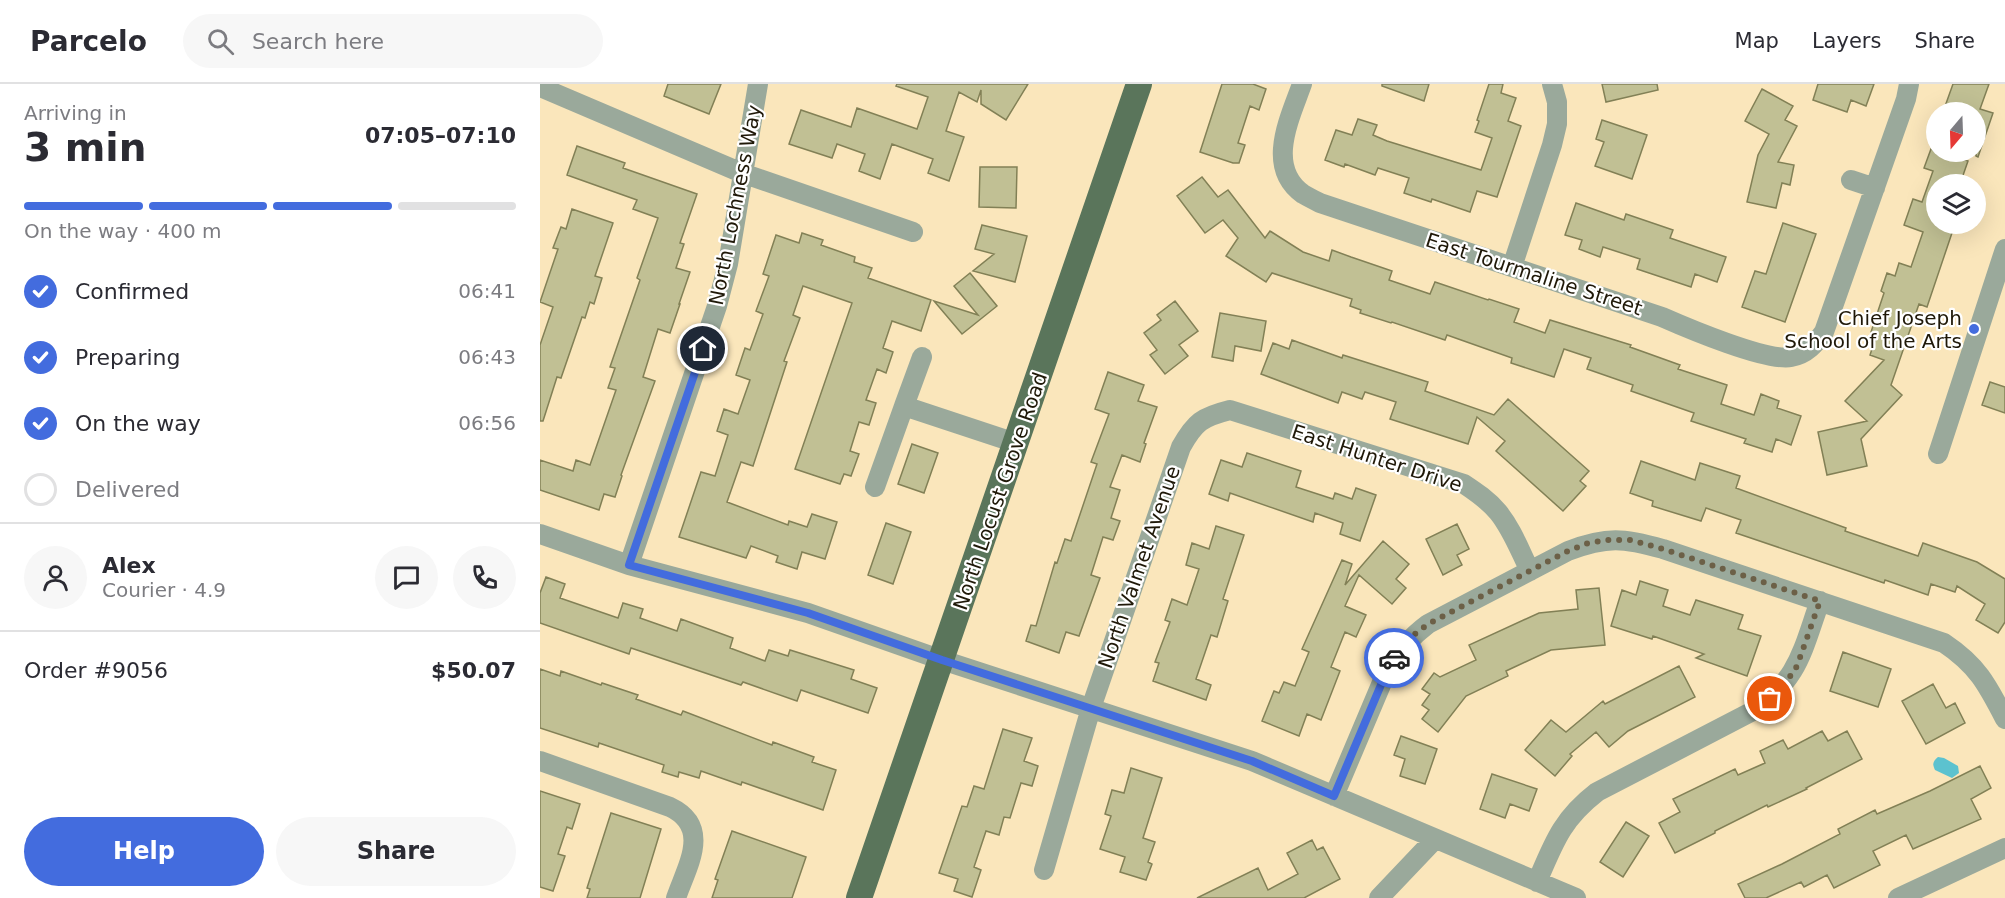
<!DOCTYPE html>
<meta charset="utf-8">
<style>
:root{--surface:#fff;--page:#f7f7f7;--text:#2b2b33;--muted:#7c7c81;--line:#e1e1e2;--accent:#436cde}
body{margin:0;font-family:"DejaVu Sans",sans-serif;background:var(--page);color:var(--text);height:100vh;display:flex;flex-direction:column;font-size:22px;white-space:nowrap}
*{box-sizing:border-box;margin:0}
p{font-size:20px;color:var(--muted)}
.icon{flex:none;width:33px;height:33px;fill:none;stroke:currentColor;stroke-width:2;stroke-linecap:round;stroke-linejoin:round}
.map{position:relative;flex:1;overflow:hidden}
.details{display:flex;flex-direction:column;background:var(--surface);width:540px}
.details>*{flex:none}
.needle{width:39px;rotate:199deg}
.fabs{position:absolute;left:1386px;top:18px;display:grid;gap:12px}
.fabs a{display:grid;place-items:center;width:60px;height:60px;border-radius:50%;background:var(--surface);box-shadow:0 6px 24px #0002;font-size:30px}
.pin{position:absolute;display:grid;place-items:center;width:51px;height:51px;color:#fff;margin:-26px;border:3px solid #fff;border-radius:50%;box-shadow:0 2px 6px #0007}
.courier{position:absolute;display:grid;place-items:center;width:60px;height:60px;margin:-30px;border:4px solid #436cde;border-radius:50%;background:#fff;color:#222;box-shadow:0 2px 8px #0007}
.summary em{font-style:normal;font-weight:700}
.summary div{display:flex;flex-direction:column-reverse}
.summary{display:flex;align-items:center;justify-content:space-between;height:102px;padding:0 24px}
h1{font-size:39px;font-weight:700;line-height:45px}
.bar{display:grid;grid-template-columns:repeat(4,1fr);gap:9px 6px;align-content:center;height:72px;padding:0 24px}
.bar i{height:8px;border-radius:4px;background:var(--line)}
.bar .active{background:var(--accent)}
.bar p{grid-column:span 4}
.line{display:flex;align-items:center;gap:15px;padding:0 24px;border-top:2px solid var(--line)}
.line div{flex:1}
.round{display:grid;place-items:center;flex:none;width:63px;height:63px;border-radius:32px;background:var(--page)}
ol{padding:0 24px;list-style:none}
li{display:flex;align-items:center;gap:18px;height:66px}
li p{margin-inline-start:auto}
li .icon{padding:6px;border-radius:50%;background:var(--accent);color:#fff;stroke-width:4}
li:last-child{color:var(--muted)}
li i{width:33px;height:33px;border:3px solid var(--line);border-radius:50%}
.button{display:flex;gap:12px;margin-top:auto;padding:12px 24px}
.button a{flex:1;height:69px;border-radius:36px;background:var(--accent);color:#fff;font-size:24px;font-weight:700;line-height:69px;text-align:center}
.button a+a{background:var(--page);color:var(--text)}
header{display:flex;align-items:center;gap:36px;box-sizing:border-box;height:84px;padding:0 30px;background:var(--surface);border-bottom:2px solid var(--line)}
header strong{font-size:28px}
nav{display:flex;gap:33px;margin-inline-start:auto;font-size:21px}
.search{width:420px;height:54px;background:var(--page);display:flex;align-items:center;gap:15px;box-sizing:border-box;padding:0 21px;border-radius:33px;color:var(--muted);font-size:22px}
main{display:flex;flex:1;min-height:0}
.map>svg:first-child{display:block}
.water{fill:#5cc2cf}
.building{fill:#c1c094;stroke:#828056;stroke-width:1.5}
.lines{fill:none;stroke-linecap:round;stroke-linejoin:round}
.minor{stroke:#9aa99b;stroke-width:20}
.major{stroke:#5a755b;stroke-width:26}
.done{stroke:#6c6047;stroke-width:6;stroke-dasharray:0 10.8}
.route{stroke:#436cde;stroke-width:8}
.poi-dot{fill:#436cde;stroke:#fff;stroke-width:2}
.labels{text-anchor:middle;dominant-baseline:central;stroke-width:4.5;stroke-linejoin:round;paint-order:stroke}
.street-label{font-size:20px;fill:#1f1808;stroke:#fff}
.poi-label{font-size:20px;fill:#1f1808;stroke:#fff;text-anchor:end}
</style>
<header>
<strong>Parcelo</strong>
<div class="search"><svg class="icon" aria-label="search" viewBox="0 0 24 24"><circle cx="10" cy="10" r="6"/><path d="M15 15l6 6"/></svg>Search here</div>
<nav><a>Map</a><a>Layers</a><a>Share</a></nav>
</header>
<main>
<section class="details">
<div class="summary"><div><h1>3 min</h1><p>Arriving in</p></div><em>07:05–07:10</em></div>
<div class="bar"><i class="active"></i><i class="active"></i><i class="active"></i><i></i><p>On the way · 400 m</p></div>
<ol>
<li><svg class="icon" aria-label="check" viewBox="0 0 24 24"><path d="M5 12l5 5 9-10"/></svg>Confirmed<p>06:41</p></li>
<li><svg class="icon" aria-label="check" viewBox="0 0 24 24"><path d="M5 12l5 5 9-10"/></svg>Preparing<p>06:43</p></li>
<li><svg class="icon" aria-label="check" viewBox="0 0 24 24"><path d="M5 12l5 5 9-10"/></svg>On the way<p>06:56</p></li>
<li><i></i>Delivered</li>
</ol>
<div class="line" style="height:108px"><a class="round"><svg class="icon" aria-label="person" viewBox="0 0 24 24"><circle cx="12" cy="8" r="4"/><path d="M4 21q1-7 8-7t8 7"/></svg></a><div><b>Alex</b><p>Courier · 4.9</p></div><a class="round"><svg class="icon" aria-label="chat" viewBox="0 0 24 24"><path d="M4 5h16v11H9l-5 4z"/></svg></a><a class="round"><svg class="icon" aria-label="phone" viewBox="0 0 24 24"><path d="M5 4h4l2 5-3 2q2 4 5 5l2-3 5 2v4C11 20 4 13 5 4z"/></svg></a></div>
<div class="line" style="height:78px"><div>Order #9056</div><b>$50.07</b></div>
<div class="button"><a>Help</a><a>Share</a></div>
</section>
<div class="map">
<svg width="1465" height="814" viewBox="0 0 1465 814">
<rect width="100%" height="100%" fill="#fae6bb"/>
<path class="water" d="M1398,673L1404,674L1418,682L1419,689L1412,694L1395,686C1392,680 1393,677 1398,673Z"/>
<path class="building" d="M128,0H181L169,30L124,12Z
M357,0H488L466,36L441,20V6L437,18L419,8L406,47L424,53L409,97L388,89L393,75L352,60L340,95L319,87L325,70L297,60L292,74L249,60L261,26L311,43L317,24L377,45L388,13L356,2Z
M682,0H713L726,5L719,26L710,22L698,59L705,61L699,79H693L660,68Z
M842,0H889L884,17L842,2Z
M949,0H963L961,9L976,14L968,37L981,42L957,113L937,107L930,128L892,115L891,118L864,109L869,94L838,84L835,91L805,80L804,83L785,76L796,46L812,51L818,35L837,41L833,51L847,57L941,86L952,54L935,48L939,37L937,36Z
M1062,0H1117L1118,6L1066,18Z
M1278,0H1334L1326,22L1311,16L1307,28L1273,16Z
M1413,0H1449L1440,25L1453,29L1438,73L1436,72V28H1403Z
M1222,5L1253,22L1245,36L1257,42L1238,78L1254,81L1250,101L1242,99L1236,124L1207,118L1218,71L1229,50L1205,37Z
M1062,36L1107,51L1092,95L1055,82L1064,58L1056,55Z
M37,62L85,79L83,84L157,110L140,159L144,160L136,184L150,188L139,220H140L130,249L118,245L103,293L115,297L81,391L82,392L75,413L64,410L59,426L0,406V376L33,387L36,376L50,381L76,306L68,304L75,284L70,283L100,196L97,194L118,134L93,125L97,116L27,91Z
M1391,65L1428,77L1420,100H1396V140H1415L1387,223L1379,220L1351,301L1362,311L1321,355L1327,382L1287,391L1278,348L1327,337L1305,317L1344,276L1330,271L1337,250L1331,248L1344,209L1341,207L1347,189L1355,192L1359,179L1371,183L1383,148L1364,141L1373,115L1382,118L1393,87L1384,84Z
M440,83H477L476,124L439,123Z
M662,93L678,113L688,106L725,154L730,147L763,168L789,177L792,166L811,173L852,187L849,196L890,210L895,198L948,216L949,215L979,225L974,238L1005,249L1010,236L1091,261L1090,263L1140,281L1138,285L1187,301L1181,320L1214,331L1221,310L1239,317L1237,324L1261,332L1251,361L1236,355L1232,368L1204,359L1206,355L1151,337L1154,329L1091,307L1093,301L1047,285L1051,274L1024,265L1014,293L971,279L972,274L907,251L905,256L852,238L851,239L820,229L821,226L810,222L812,215L732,189L726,198L686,172L698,154L683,136L665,149L637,112Z
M1036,119L1084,136L1086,130L1133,146L1130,154L1186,173L1177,198L1155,190L1151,203L1097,185L1100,175L1063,163L1060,173L1039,165L1042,156L1025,151Z
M32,125L73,139L55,192L62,194L54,220L50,218L45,234L42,233L21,294L17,293L3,337H0V261L13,223L0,218L18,165L13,164L21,143L26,145Z
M1243,139L1276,150L1245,238L1202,223L1215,187L1226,190Z
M442,141L487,152L475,198L433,187L454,170L435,165Z
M262,149L283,156L281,161L315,173L314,178L332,184L328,194L391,216L381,247L352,237L343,264L353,268L346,289L337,285L326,316L336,319L329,341L319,338L310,367L319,370L311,392L304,390L300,400L255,385L312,219L263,202L253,231L260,234L244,277L247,278L213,382L201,378L187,418L248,441L249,437L267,443L272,430L297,438L285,475L262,468L257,485L236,478L238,472L211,462L206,474L139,453L161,388L175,392L188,351L177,347L184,325L198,330L210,296L196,291L205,264L210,266L223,230L216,227L229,192L223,190L236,151L259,159Z
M430,189L457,222L422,250L394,217L438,231L414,202Z
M635,217L658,247L639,261L648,272L625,290L610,271L617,266L604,249L621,236L617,231Z
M680,229L726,237L721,267L695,262L693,277L672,273Z
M752,256L802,274L803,271L888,298L885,307L954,331L968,315L1049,387L1040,397L1046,402L1023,427L956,367L965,357L937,333L928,360L850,335L856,318L825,308L822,315L802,308L798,319L721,290L733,259L749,265Z
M568,288L604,301L598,317L617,323L604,359L606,360L600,378L582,371L570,403L580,406L571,434L580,437L573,456L563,453L551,491L560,494L539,552L526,548L519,569L486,557L491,541L496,542L515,478L517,479L525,455L531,457L557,380L551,378L569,330L555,325Z
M1450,298L1465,303V329L1442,321Z
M372,360L398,369L384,409L358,400Z
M707,369L761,387L756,403L793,415L795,409L812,415L816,404L836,411L820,457L800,450L803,439L775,429L773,438L690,409L688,417L669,410L681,376L702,383Z
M1101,377L1155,396L1160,379L1200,392L1196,404L1306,444L1305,447L1378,472L1383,459L1437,478L1465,495V538L1458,549L1436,536L1445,520L1417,502L1415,508L1391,500L1388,511L1345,496L1344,499L1196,449L1201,436L1166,424L1161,437L1112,422L1113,417L1090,409Z
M346,439L371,448L353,500L328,491Z
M917,440L929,465L917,471L922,481L903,491L886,455Z
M676,442L704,451L683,515L688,517L677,553L671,551L656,595L671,601L666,616L613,597L619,579L615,578L630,538L625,536L632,515L647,521L659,485L646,481L652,459L669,465Z
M843,457L869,480L856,495L866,504L852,520L819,491L805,522L826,531L816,553L805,548L791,583L800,587L781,636L767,630L759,652L722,637L734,607L739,609L744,598L755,602L769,568L762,565L802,476L812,480L805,501Z
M6,493L25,500L20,514L78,534L83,519L103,525L100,534L137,547L141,535L193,554L190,564L225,577L229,566L248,572L250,566L314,586L311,595L337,604L328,629L261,606L257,617L203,598L201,601L91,564L89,570L0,539V509Z
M1100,497L1128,506L1123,522L1150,531L1156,516L1203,531L1198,545L1221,552L1207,592L1156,574L1164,570L1113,552L1112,555L1071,542L1082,506L1096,511Z
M1059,504L1065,561L1011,566L966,587L968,592L926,612L898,648L882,635L889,626L882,621L890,610L882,605L894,589L900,593L936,576L929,561L999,529L1038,525L1036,506Z
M1303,568L1351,585L1338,623L1290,607Z
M1139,582L1155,613L1088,647L1069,663L1056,648L1030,670L1032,672L1015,692L985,666L1011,636L1026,648L1063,617L1065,620Z
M0,585L20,592L21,587L61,601L62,599L98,611L96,615L141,631L143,627L232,661L233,658L274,673L272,678L296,686L283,726L202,698L201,701L161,687L159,694L139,688L138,693L122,688L124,681L59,659L58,663L0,644Z
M1393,600L1406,624L1415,619L1425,639L1386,660L1362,617Z
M463,645L492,654L484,677L498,682L492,702L481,699L470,734L464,733L459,751L446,747L434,783L441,786L432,813L414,807L418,795L399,789L422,722L427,723L434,702L444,705Z
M1282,647L1288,657L1307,647L1322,675L1266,704L1267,705L1228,723L1227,721L1175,747V749L1135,769L1119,739L1140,728L1133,715L1195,685L1198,691L1225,679L1220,667L1243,656L1248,665Z
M861,652L897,665L885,700L860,692L865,675L854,671Z
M1440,682L1451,704L1431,715L1441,735L1373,765L1366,751L1333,767L1340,781L1294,804L1287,791L1264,803L1261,798L1226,814H1205L1198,800L1242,780L1300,750L1298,745L1335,726L1337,730L1390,707Z
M591,684L622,694L603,754L615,758L608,778L612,780L606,796L580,788L585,773L560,765L571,732L565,730L572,706L584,709Z
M952,690L997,705L989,727L970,720L965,734L940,725Z
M0,707L40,720L32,745L27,743L18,770L25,772L13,807L0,803Z
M71,729L121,745L100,814H47L50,805L47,804Z
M1086,738L1109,752L1083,793L1060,778Z
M192,747L266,773L252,814H172L178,796L175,795Z
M772,756L777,766L783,763L800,795L764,814H657L718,784L728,806L758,790L747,769Z"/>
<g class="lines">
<path class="minor" d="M762,0C750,34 725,83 763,110C768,113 774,116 780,119L1122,233C1147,244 1227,278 1251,273C1267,270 1275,260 1284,248L1366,15L1369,0
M0,3L202,89L373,148
M1311,96L1335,104
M972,183L1012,61L1017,40V18L1012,0
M364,322L382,273
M1398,370L1465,165
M335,403L364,322L476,359
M0,450L89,481L268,529L402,576L712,677L1036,814
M89,481L177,222L188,180L218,0
M0,677L130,723C172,743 147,782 136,814
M794,712L846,589C857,569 869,554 888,540L1028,467C1067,452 1084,454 1123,465L1404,559C1437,581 1447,600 1465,635
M504,786L551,624L641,363C655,338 662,333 690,326L924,400C936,408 948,416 958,428C972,445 980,467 990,487
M997,798C1014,758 1022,735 1057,708L1211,628C1259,596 1262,567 1280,517
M839,814L895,755
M1358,814L1465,764"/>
<path class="major" d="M319,814L599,0"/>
</g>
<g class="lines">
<path class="done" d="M854,574L871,553L888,540L1028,467L1048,459L1069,456H1091L1123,465L1280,517L1257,582L1245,600L1230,615"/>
<path class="route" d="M163,265L89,481L268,529L402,576L712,677L794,712L846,589L854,574"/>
</g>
<circle class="poi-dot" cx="1434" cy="245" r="6"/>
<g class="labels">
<g class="street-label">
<text transform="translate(195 121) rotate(-79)">North Lochness Way</text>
<text transform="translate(994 190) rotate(18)">East Tourmaline Street</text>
<text transform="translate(837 374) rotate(18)">East Hunter Drive</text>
<text transform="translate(460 407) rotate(-71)">North Locust Grove Road</text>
<text transform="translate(599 483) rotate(-71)">North Valmet Avenue</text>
</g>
<g class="poi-label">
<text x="1422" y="234">Chief Joseph<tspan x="1422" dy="23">School of the Arts</tspan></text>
</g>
</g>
</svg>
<div class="fabs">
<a><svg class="needle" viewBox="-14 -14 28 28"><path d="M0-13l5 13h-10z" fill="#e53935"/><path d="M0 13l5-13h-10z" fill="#7c7c81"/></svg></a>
<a><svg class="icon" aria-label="layers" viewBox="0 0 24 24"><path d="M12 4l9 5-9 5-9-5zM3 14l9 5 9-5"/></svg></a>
</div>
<div class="pin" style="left:1230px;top:615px;background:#ea580c"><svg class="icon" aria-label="bag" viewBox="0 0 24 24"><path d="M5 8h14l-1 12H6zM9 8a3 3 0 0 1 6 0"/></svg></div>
<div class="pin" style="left:163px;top:265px;background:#1f2937"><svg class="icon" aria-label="home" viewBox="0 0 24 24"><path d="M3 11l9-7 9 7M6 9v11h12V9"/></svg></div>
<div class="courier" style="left:854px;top:574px"><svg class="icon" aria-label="car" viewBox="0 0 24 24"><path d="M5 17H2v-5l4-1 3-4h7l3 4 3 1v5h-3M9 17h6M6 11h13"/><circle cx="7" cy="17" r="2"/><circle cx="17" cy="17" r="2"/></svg></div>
</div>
</main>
